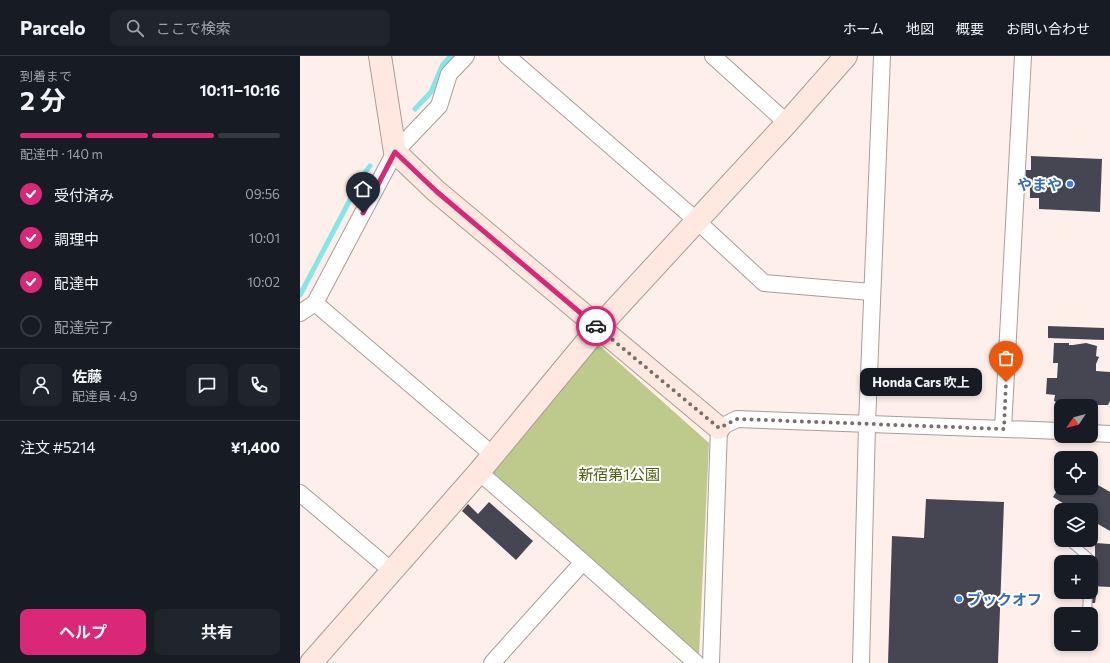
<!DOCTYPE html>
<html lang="ja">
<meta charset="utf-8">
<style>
:root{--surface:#171b24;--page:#20242c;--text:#f1f3f6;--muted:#9ea1a6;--line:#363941;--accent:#db2777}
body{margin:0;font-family:Commissioner,"Noto Sans JP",sans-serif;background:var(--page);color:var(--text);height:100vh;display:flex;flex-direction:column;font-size:15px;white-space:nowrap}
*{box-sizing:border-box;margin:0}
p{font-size:13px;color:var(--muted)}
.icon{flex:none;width:22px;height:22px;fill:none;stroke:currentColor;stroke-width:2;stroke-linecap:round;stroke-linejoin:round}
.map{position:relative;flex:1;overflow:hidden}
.panel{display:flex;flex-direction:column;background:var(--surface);width:300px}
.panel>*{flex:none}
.needle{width:26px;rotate:235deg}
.buttons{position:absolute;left:754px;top:343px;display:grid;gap:8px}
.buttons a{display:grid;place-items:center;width:44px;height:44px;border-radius:8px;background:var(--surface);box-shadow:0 2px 6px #0003;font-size:20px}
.pin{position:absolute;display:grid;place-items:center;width:34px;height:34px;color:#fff;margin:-41px -17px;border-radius:50% 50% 50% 0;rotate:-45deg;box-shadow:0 0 4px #0007}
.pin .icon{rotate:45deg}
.courier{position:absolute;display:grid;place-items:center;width:40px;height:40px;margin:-20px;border:3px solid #db2777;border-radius:50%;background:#fff;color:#222;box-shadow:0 1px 5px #0007}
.bubble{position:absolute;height:28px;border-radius:8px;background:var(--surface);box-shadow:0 2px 6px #0003;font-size:13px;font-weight:700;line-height:28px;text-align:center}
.overview em{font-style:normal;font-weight:700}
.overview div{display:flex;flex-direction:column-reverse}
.overview{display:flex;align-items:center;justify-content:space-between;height:68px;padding:0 20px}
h1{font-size:26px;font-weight:700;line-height:30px}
.bar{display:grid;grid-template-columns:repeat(4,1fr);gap:6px 4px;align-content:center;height:48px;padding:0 20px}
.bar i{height:5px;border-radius:3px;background:var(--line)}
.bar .on{background:var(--accent)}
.bar p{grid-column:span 4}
.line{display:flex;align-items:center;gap:10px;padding:0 20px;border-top:1px solid var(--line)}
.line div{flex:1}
.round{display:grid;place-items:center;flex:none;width:42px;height:42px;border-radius:8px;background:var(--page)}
ol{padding:0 20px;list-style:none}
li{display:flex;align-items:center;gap:12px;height:44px}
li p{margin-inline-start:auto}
li .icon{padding:4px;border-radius:50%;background:var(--accent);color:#fff;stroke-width:4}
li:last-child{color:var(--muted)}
li i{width:22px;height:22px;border:2px solid var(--line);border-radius:50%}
.button{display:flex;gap:8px;margin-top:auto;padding:8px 20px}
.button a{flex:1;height:46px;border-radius:8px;background:var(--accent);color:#fff;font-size:16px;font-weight:700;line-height:46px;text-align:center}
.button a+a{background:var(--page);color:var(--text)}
header{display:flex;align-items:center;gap:24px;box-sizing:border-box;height:56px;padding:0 20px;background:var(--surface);border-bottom:1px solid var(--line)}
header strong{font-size:19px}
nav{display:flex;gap:22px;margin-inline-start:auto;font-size:14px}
.search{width:280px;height:36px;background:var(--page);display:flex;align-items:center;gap:10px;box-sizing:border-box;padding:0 14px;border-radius:8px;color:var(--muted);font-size:15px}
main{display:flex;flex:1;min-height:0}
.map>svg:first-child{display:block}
.green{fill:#bdca8c}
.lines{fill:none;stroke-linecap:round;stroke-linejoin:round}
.stream{stroke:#84e7e7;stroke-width:5}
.building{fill:#454651}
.lane-casing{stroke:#aa9c96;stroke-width:10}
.street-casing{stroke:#aa9c96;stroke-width:18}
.secondary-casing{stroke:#aa9c96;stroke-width:24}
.lane{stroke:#fff;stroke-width:8}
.street{stroke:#fff;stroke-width:16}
.secondary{stroke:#fee8df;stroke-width:22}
.done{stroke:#786e6b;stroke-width:4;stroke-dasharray:0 7.2}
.route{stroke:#db2777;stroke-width:5}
.shop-dot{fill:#3f7fe0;stroke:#fff;stroke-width:1.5}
.labels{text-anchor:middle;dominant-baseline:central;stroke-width:4;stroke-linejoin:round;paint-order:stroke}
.shop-label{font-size:15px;font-weight:bold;fill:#366cbe;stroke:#fff;text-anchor:end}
.park-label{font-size:15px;fill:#505b0a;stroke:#fff}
</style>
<header>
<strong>Parcelo</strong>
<div class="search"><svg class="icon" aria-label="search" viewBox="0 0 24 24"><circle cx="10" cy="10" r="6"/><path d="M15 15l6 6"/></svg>ここで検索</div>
<nav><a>ホーム</a><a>地図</a><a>概要</a><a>お問い合わせ</a></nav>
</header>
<main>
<section class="panel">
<div class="overview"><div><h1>2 分</h1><p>到着まで</p></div><em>10:11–10:16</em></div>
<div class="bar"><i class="on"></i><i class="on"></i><i class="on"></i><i></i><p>配達中 · 140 m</p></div>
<ol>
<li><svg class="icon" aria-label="check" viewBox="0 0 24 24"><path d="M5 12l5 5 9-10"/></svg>受付済み<p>09:56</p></li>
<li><svg class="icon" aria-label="check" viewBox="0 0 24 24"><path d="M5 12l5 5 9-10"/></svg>調理中<p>10:01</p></li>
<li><svg class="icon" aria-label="check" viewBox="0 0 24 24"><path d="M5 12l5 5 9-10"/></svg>配達中<p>10:02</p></li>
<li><i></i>配達完了</li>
</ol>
<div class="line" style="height:72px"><a class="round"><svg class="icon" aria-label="person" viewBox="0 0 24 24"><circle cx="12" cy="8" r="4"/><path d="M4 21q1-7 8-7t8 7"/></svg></a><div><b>佐藤</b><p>配達員 · 4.9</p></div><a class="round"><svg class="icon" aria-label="chat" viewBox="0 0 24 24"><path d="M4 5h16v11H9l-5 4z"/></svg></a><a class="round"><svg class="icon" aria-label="phone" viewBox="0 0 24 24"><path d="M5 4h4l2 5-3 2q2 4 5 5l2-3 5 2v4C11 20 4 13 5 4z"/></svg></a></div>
<div class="line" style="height:52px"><div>注文 #5214</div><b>¥1,400</b></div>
<div class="button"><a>ヘルプ</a><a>共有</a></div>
</section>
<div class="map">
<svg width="810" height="607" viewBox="0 0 810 607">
<rect width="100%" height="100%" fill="#ffefea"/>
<path class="green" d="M298,288L409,387L399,598L192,417Z"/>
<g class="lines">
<path class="stream" d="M115,53L131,36L143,8L151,0
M0,239L63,119L70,110"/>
</g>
<path class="building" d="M731,100L802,103L800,156L739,153V142H730V128H725L726,114H731Z
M748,270L804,272V284L748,282Z
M754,287H769V289H773L786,287L797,290L796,300L799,301L796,308V315L810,316V345L808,349H795L794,365H791V350H761V355L756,354V346L754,345L755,339L746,338L747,322H757L758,307H753Z
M791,425L810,436V475L791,464V454H774L753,441L761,428V432H791Z
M626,443L704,446L698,607H588L592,480L624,482Z
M189,446L233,485L216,504L162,455L168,448L178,458Z
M795,487L810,488V531L791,530V507H795Z
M789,540H796L795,547H789Z"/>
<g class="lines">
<g class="lane-casing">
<path id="lane" d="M768,484L789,502V506
M787,558L788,536"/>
</g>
<g class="street-casing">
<path id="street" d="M207,0L396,164L464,227L571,236
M413,0L487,67
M15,247L193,399
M0,257L15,247L95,96L139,50L149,18L166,0
M703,373L723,0
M791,377L810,378
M179,416L283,506L396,607
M0,437L93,516
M192,607L283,506
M411,607L419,372L437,363L761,375
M561,607L567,368L582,0"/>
</g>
<g class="secondary-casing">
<path id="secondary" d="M80,0L95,96L136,135L419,372
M11,607L179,416L298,272L487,67L546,0"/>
</g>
<use href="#lane" class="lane"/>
<use href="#street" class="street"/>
<use href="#secondary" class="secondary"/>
</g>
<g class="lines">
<path class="done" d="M296,270L419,372L437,363L704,373L706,326"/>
<path class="route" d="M63,157L95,96L136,135L296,270"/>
</g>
<g class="shop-dot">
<circle cx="770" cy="128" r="4"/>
<circle cx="659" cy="543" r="4"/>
</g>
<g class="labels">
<g class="shop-label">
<text x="762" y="128">やまや</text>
<text x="667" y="543" text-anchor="start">ブックオフ</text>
</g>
<g class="park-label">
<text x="319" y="418">新宿第1公園</text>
</g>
</g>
</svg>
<div class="buttons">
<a><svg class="needle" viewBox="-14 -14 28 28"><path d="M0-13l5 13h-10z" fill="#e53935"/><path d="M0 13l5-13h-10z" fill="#9ea1a6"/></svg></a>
<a><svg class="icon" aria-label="locate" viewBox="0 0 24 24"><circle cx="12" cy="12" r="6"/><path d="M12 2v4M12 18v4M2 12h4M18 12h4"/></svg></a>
<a><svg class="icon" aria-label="layers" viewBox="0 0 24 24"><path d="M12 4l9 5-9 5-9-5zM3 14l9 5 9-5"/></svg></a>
<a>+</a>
<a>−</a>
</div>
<div class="pin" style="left:706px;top:326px;background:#ea580c"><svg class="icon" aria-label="bag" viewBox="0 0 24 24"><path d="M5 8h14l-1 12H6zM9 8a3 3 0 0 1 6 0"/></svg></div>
<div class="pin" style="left:63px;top:157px;background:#1f2937"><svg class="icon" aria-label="home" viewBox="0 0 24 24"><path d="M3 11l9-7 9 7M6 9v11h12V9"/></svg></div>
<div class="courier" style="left:296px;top:270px"><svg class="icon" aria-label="car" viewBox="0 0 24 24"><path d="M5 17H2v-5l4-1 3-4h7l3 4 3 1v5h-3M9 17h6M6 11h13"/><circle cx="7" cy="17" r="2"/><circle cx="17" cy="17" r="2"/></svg></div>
<div class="bubble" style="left:560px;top:312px;width:122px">Honda Cars 吹上</div>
</div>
</main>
